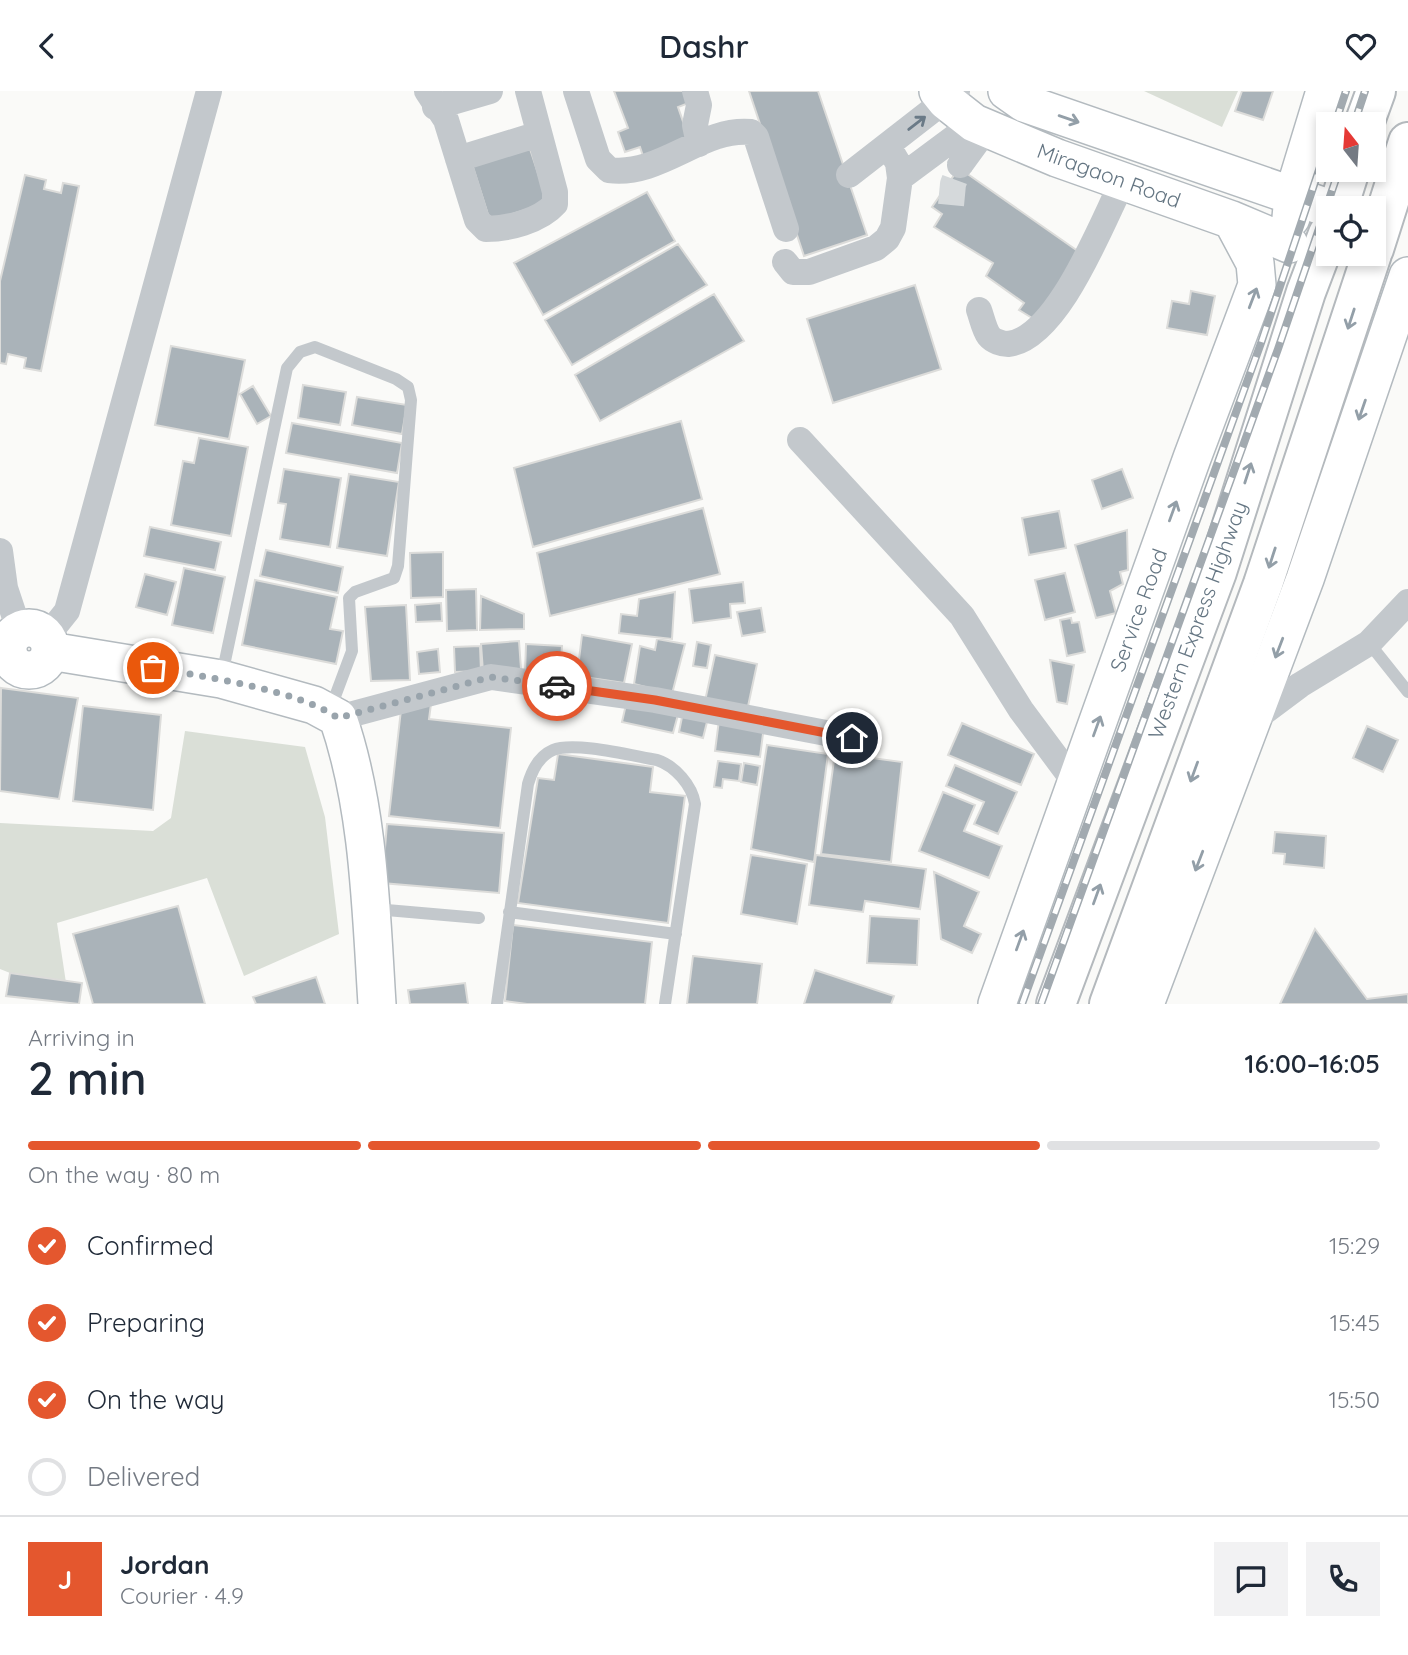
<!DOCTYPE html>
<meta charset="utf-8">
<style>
:root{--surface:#fff;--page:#f2f2f3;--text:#1f2937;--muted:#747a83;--line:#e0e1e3;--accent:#e4572e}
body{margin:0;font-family:Quicksand,sans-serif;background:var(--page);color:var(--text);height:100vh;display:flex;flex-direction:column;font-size:26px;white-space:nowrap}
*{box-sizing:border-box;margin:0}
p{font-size:23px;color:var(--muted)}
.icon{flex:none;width:38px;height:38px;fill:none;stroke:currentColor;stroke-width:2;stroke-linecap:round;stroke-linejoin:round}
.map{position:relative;height:913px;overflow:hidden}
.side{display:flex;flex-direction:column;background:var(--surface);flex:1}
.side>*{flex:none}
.needle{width:46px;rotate:343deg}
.tools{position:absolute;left:1316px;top:21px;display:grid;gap:14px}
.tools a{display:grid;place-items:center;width:70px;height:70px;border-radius:0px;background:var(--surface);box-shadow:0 4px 10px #0003;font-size:35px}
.pin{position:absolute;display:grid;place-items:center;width:60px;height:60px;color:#fff;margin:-30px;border:4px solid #fff;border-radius:50%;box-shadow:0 2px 7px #0007}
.courier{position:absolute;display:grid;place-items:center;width:70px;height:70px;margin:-35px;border:5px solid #e4572e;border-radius:50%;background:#fff;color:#222;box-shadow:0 2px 9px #0007}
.head em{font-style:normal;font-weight:600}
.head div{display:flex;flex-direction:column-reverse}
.head{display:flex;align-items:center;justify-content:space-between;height:119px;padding:0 28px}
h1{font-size:46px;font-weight:600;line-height:52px}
.bar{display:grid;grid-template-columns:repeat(4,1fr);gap:10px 7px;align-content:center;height:84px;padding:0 28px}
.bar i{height:9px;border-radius:5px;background:var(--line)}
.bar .on{background:var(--accent)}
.bar p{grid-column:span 4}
.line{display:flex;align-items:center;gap:18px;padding:0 28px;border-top:2px solid var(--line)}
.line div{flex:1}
.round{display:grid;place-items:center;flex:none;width:74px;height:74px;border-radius:0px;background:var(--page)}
ol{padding:0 28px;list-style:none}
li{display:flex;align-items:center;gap:21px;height:77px}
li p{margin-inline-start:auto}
li .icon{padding:7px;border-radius:50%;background:var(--accent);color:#fff;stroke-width:4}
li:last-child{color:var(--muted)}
li i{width:38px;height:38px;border:4px solid var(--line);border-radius:50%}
header{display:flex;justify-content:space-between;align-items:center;height:91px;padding:0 28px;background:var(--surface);font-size:32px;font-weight:600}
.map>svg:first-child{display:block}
.green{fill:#dadfd7}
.building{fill:#aab3b9;stroke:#dcdcda;stroke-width:2}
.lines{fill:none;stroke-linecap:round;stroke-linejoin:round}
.street-tunnel{stroke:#d5d9db;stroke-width:26;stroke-dasharray:26 13;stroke-linecap:butt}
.secondary-casing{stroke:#b3babf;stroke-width:40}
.highway-casing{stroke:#b4b9bd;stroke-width:42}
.lane{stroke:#c3c8cc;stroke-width:12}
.street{stroke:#c3c8cc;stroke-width:26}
.secondary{stroke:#fff;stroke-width:37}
.highway{stroke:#fff;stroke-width:38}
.rail-casing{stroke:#a2aab0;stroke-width:8}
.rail{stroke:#fff;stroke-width:5;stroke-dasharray:16;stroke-linecap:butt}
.oneway{stroke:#939fa8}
.oneway2{stroke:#6a7a87}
.done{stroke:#99a4ac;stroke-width:7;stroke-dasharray:0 12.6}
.route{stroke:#e4572e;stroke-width:9}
.labels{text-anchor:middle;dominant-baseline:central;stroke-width:7;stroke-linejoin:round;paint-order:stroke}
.street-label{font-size:21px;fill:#657683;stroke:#fff}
</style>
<header><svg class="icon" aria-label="back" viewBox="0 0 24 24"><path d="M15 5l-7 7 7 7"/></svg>Dashr<svg class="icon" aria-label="heart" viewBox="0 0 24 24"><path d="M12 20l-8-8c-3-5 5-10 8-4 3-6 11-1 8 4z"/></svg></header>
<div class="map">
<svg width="1408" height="913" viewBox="0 0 1408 913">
<rect width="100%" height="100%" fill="#fafaf8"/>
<path class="green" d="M1144,0H1238L1222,36Z
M185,640L305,656L325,726L339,843L244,885L207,787L57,832L68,905L0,878V732L153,740L171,727Z"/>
<path class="building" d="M614,0H690L694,10L678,16L689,48L643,65L640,56L625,61L618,41L628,37Z
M749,0H818L867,144L804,165Z
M1242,0H1273L1263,29L1235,20Z
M527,49L548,112L490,130L470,67Z
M959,77L1082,163L1037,230L1019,219L1024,212L986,185L993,172L934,136L942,123L932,116Z
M25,84L46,89L44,98L61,102L63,92L79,95L41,280L24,277L26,267L8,263L6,273L0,272V190Z
M647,101L675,150L543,224L514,172Z
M678,153L707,194L572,274L545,229Z
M915,194L941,278L833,312L807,228Z
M1191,200L1215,205L1207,244L1167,237L1172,210L1189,213Z
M714,203L744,250L600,330L575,284Z
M171,255L245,269L229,348L155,334Z
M303,294L346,301L340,334L298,327Z
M253,295L271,325L257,333L240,303Z
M357,306L407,314L402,343L352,334Z
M681,330L702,408L533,456L514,377Z
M292,332L402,352L397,382L286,362Z
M199,347L248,356L231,445L171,434L183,370L194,372Z
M284,378L341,387L330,456L280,448L286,413L278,412Z
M1122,378L1133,407L1102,418L1092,389Z
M349,383L399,391L387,465L337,457Z
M703,417L720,483L550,525L537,462Z
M1059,420L1066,457L1029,464L1022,427Z
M150,436L221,451L215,479L144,465Z
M1127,439L1128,479L1120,481L1123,493L1110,500L1116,522L1096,527L1075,454Z
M266,459L343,476L338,502L260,485Z
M443,461V506L411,507L410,462Z
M184,477L225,486L213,542L172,534Z
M1065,482L1075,521L1045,529L1035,489Z
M145,483L176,491L167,524L136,516Z
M255,489L337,506L330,538L343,540L336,573L242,554Z
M743,491L745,512L730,513L731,527L693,532L689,498Z
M476,498L477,539L447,540L446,499Z
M675,501L672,548L619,542L621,523L637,525L639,508Z
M481,505L524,523V538L480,539Z
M441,512L442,530L416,531L415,514Z
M406,514L410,589L371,590L365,516Z
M761,517L765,541L742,545L737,521Z
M1071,527L1072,532L1079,531L1085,561L1067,565L1060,529Z
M582,544L632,553L624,592L577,585Z
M657,548L685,553L672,603L634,593L640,555L655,559Z
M519,550L521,578L483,581L481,553Z
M697,551L711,554L707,577L693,575Z
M526,553L562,555L560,584L525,582Z
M480,555L481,580L455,581L454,556Z
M438,558L440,581L419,583L417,561Z
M715,564L757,573L747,620L705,610Z
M1050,569L1074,574L1067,613L1057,611Z
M1,597L78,607L59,708L0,700Z
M627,609L679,620L673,642L622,631Z
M402,610L431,613L429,628L511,637L500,737L389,725Z
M83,615L161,624L153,719L73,710Z
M683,621L708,627L703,647L679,641Z
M719,629L764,635L760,666L715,660Z
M962,632L1034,663L1021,694L948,664Z
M1367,635L1398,649L1383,681L1353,667Z
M767,654L828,663L814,771L751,758Z
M835,662L902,671L891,771L821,763Z
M558,663L653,676L650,701L685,705L668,832L518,812L538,687L554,689Z
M718,670L741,673L739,690L723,688L722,697L714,696Z
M744,672L760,675L757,694L741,691Z
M955,674L1017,701L998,743L974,733L984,711L946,695Z
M943,701L975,714L964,740L1002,755L989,787L919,760Z
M387,733L504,742L499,802L382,792Z
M1275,741L1326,745L1324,777L1284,773L1285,763L1273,762Z
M751,764L807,773L797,833L741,823Z
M816,764L926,778L920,818L865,810L863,821L809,814Z
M934,781L979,801L964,835L981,843L972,862L941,848Z
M178,815L205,913H93L73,843Z
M870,825L919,828L917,874L867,872Z
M513,834L652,851L645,913H527L505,910Z
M1315,838L1367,908L1408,903V913H1280Z
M693,865L762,873L757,913H687Z
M815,879L894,905L891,913H804Z
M10,882L82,892L79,913L6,905Z
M316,886L325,913H256L253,906Z
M465,892L468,913H410L408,899Z"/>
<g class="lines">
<path class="street-tunnel" d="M951,114L953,93L960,74"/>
<g class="secondary-casing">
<path id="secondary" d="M938,0L946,10L974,32L1057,67L1232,129L1289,153
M1007,0L1024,12L1328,117
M1291,127L1293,105L1325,0
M8 558a21 21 0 1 1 42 0a21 21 0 1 1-42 0Z
M50,560L221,588L314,614L338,627C369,717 371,819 377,913
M997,913L1192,367L1257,194L1255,172L1232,129
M1145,913L1305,488L1408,185"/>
</g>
<g class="highway-casing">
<path id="highway" d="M1364,33L1376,0
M1338,117L1350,79
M1374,158L1408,51
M1056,913L1217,481L1306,201L1328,143
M1109,913L1263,493L1372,163"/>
</g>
<path class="lane" d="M1369,552L1408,601
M222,584L287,277L300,261L315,256L396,288L408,296L411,309L398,475L394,487L355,501L349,507L352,560L330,619
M375,818L479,827
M509,821L676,843
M497,913L528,693C532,679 539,665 553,659C574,650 633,665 657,669C675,675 692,694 695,713L665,913"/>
<path class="street" d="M427,0L446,29L477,129L486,138C508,138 540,130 555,113V101L528,0
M576,0L598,68L609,79C661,86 702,36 751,41L756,46L786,138
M695,0L699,14L695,34L699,53
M435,16L490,0
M458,68L539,43
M960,74L987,37
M849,84L957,0
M900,87L974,32
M785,171L793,181H809L876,157L887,148L893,137L900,87L898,72L888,55
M979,219C982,227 984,238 989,245C993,250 1002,253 1008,253C1058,248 1102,131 1123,90
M800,349L962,525L1021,619L1076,693
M0,460L5,497L19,539
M47,545L67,520L209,0
M338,627L491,586L655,609L852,647
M1252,630L1300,594L1369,552L1408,511"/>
<use href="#secondary" class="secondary"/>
<use href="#highway" class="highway"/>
<g class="rail-casing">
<path id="rail" d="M1335,33L1346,0
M1354,33L1365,0
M1022,913L1261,252L1328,52
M1041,913L1278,258L1339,79"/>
</g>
<use href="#rail" class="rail"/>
</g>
<defs><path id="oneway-shaft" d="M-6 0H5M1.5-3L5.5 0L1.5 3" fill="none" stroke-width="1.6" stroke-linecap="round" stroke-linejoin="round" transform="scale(1.75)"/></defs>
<g class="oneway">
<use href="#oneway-shaft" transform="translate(1069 28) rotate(19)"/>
<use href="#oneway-shaft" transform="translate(1253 207) rotate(-69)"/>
<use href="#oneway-shaft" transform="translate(1351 228) rotate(108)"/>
<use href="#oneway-shaft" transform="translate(1362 319) rotate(109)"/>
<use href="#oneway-shaft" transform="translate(1248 382) rotate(-72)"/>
<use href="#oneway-shaft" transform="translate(1173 420) rotate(-70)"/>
<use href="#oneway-shaft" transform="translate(1272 467) rotate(108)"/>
<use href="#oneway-shaft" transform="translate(1279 557) rotate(111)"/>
<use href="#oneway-shaft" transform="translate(1097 635) rotate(-70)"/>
<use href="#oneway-shaft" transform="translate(1194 681) rotate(110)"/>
<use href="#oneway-shaft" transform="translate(1199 770) rotate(111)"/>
<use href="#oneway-shaft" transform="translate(1097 803) rotate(-70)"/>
<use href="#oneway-shaft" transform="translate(1020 849) rotate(-70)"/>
</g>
<use class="oneway2" href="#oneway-shaft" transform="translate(917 32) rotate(-38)"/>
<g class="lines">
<path class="done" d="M153,577C202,585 298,599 338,627L491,586L557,595"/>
<path class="route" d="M557,595L655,609L852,647"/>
</g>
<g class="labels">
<g class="street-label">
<text transform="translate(1109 84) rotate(20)">Miragaon Road</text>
<text transform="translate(1138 519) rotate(-70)">Service Road</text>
<text transform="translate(1197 529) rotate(-70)">Western Express Highway</text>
</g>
</g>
</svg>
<div class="tools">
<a><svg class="needle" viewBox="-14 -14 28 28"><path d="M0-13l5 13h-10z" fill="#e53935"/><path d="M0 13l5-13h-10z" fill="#747a83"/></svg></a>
<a><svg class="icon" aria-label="locate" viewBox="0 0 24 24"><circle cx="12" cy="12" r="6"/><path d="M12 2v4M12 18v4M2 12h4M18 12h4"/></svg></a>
</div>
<div class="pin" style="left:153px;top:577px;background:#ea580c"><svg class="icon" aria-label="bag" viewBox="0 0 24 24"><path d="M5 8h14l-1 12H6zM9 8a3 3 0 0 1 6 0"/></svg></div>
<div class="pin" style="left:852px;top:647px;background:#1f2937"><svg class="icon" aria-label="home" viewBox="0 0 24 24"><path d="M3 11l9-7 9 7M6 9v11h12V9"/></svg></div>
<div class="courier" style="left:557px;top:595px"><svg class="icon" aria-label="car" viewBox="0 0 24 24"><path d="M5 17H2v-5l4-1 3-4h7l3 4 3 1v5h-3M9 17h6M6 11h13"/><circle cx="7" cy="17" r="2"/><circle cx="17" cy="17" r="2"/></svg></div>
</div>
<section class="side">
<div class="head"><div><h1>2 min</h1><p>Arriving in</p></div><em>16:00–16:05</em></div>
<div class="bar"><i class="on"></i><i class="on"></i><i class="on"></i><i></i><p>On the way · 80 m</p></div>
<ol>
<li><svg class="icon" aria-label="check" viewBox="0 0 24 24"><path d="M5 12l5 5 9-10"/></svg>Confirmed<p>15:29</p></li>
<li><svg class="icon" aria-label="check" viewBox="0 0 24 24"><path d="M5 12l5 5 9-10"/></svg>Preparing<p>15:45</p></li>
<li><svg class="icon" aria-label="check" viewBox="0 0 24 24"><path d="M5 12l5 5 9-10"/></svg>On the way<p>15:50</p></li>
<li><i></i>Delivered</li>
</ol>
<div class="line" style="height:126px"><b class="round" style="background:var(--accent);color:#fff">J</b><div><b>Jordan</b><p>Courier · 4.9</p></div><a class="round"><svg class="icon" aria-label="chat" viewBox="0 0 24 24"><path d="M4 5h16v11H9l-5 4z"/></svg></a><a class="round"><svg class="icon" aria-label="phone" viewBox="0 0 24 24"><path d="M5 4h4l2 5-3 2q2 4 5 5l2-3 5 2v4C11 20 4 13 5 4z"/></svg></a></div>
</section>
